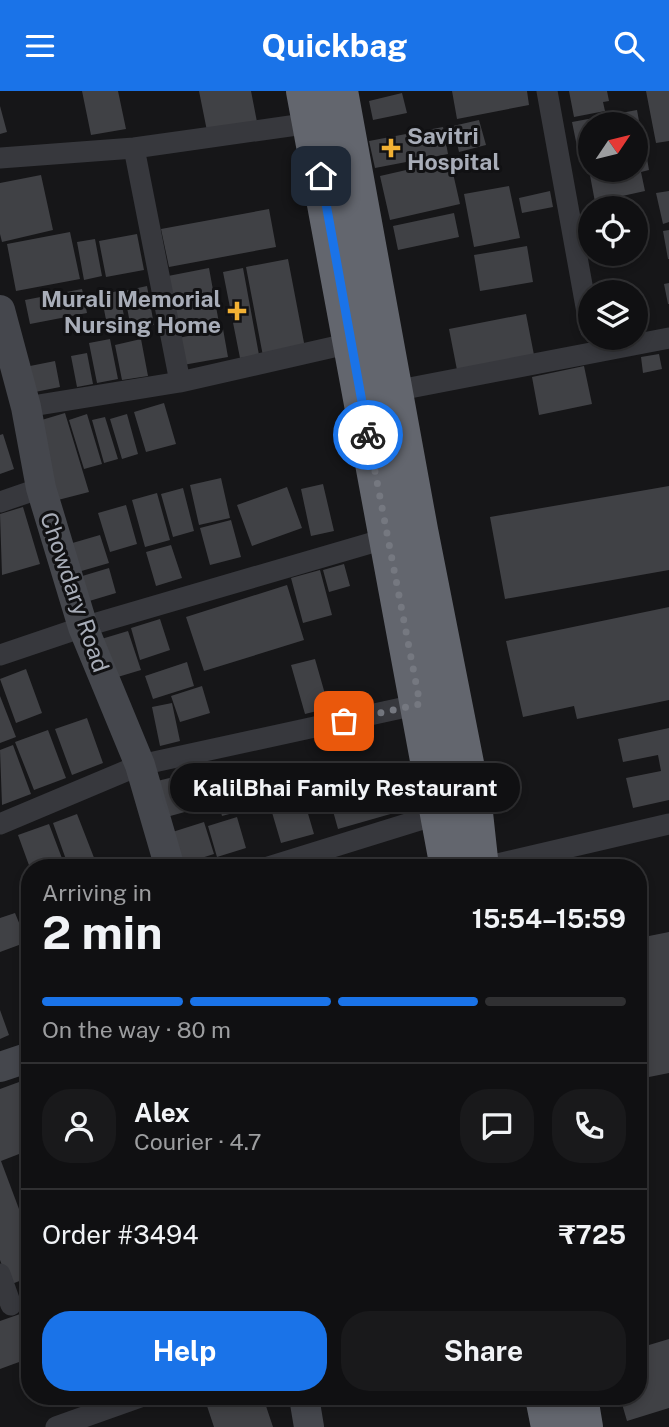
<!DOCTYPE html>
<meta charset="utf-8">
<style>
:root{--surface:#101012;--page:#19191b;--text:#f1f3f6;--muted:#9c9d9f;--line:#303032;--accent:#1a73e8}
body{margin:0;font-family:"Public Sans",sans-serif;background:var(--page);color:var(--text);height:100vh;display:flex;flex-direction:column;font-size:26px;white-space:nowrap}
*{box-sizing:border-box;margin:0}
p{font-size:23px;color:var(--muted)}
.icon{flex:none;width:38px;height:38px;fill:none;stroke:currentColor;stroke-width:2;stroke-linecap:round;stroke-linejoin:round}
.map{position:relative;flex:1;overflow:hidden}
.panel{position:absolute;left:21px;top:768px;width:626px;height:546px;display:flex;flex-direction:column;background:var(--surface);border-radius:28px;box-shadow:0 4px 10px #0003,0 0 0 2px var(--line)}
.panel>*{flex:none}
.needle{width:46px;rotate:55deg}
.tools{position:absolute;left:578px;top:21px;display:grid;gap:14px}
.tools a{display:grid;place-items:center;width:70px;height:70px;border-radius:50%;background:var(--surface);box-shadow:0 4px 10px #0003,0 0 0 2px var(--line);font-size:35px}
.pin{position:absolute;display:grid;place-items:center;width:60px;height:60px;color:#fff;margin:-30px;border-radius:14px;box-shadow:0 4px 10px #0006}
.courier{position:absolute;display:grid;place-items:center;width:70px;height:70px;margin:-35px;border:5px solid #1a73e8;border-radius:50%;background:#fff;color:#222;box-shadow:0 2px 9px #0007}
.bubble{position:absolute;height:49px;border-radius:24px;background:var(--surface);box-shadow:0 4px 10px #0003,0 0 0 2px var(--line);font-size:23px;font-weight:700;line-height:49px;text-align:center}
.summary em{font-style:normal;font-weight:700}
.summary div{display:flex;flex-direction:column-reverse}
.summary{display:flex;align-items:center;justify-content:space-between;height:119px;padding:0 21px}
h1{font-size:46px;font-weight:700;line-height:52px}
.bar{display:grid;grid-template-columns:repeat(4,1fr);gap:10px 7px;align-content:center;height:84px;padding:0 21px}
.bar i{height:9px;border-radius:5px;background:var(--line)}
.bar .current{background:var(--accent)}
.bar p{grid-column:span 4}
.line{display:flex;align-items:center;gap:18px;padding:0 21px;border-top:2px solid var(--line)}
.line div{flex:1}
.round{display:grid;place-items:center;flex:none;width:74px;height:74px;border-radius:28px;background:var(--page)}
.button{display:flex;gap:14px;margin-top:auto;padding:14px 21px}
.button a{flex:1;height:80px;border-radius:28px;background:var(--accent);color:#fff;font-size:28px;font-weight:700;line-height:80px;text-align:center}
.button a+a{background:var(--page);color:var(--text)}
header{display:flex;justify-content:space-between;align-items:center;height:91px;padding:0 21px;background:var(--accent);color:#fff;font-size:32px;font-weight:700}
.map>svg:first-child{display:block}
.building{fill:#404145}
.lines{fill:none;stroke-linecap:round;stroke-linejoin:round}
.street{stroke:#37383d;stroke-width:21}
.secondary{stroke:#45474d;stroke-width:30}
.highway{stroke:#63666e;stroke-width:38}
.done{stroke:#757880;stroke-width:7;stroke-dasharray:0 12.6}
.route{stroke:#1a73e8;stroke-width:9}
.poi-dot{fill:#f2b134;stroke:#111113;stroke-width:2.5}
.labels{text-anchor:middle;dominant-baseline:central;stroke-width:6;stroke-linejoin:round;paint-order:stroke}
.poi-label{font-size:23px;font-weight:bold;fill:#a8adb8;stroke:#111113;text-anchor:start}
.street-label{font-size:23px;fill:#a8adb8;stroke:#111113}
</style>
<header><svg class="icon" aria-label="menu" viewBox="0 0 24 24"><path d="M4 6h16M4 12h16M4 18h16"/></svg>Quickbag<svg class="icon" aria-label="search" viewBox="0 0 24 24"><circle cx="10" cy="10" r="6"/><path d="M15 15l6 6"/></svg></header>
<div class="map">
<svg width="669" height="1336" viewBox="0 0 669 1336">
<rect width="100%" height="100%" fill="#161618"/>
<path class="building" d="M82,0H118L126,38L91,44Z
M199,0H251L257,31L207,40Z
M452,0H527L529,14L457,28Z
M569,0H607L609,10L603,11L605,20L574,26Z
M646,0H669V50L656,52Z
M402,2L407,22L373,29L369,10Z
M0,15L7,41L0,43Z
M637,19L644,57L635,59V33H590V68L580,70L572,31Z
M479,29L486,54L459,61L453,35Z
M443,36L448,63L375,77L369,50Z
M646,62L649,79L641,81L645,100L595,111L589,79H635V64Z
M450,69L460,113L390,129L380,85Z
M41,84L53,139L2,151L0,143V92Z
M509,95L520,147L474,156L464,103Z
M550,100L553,116L522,122L519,107Z
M669,100V131L663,133L656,102Z
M627,107L629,117H589L588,115Z
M269,118L276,156L169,176L161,138Z
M454,122L459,146L398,159L393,135Z
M669,139V168H668L663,140Z
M70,141L80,188L16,200L7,153Z
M137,143L144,179L106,186L99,150Z
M95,148L102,185L84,189L77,151Z
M527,155L533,191L480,200L474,164Z
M288,168L305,257L263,265L246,176Z
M209,177L219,232L179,239L168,185Z
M243,177L259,264L240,267L223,181Z
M669,192V213H668L664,193Z
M147,195L154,234L131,238L124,200Z
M82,198L87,222L30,233L25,209Z
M119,200L126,235L108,239L101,203Z
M526,223L534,264L457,279L449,238Z
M223,238L228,266L183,274L178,247Z
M110,248L118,288L97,292L89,252Z
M141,248L148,285L122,289L115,254Z
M87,262L93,293L77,296L71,265Z
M659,263L662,278L643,282L641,266Z
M55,270L60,296L30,302L25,276Z
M584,275L592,313L539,324L532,286Z
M164,312L176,353L146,361L134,321Z
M65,322L89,401L58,409L35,331Z
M87,323L102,373L84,378L69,329Z
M127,323L138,363L122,368L110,328Z
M105,326L118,368L104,372L92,329Z
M3,343L14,378L0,383V344Z
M221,387L230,427L199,434L190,394Z
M323,393L334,440L311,445L301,398Z
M669,395V479L505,508L490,426Z
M287,396L302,437L252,455L237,414Z
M183,397L194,440L173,446L161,403Z
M157,402L170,449L145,456L132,409Z
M126,414L137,453L110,461L98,422Z
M23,416L40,473L2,484L0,423Z
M231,429L241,466L210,474L200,437Z
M100,444L109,472L78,481L69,453Z
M171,454L182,487L156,495L146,461Z
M344,473L350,495L329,501L323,479Z
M109,477L116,502L86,511L79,486Z
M320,479L332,524L303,532L291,487Z
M287,494L304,549L204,580L186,526Z
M669,516V609L577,628L574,615L523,626L506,550Z
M160,528L170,559L140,569L131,537Z
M128,540L141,579L111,588L98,549Z
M315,568L329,617L305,623L291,574Z
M187,571L194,595L153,608L145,585Z
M26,578L42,622L16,632L0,588Z
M202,595L210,622L180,631L171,605Z
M0,605L16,646L0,652Z
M172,612L180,650L160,655L152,616Z
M87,627L103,672L72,684L55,638Z
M669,637V709L633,717L626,687L661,680L658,664L623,671L618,648Z
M48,639L66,687L34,699L15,651Z
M13,654L31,703L2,714L0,659Z
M243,672L255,716L222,725L210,681Z
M182,684L192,719L163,727L153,691Z
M383,686L394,722L338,738L328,702Z
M304,709L314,743L281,752L271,718Z
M77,723L98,777H69L53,732Z
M237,726L246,757L217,766L208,735Z
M204,731L214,763L173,776L163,744Z
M49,733L63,770L45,777H30L18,744Z
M30,812V829H29L24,815Z
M15,822L27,851L0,861V827Z
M669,841V982L639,988V847Z
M0,919L9,944L0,948Z
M30,987V1091L19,1063L1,1070L19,1118L30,1114V1186L9,1194L0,1169V998Z
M20,1223L30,1250V1267L0,1278V1230Z
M669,1248V1317L627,1330L620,1306H639V1257Z
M204,1306H263L273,1336H214Z"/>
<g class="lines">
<path class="street" d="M547,0L590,238
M134,57L180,291
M0,67L134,57L311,32
M394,300L669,247
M26,316L180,291L351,252
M0,411L41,397
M0,564L83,536L388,447
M0,733L140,674L420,613
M265,777L439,723
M480,777L669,733
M0,1183L11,1214
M56,1336L140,1306"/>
<path class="secondary" d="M0,219L26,316L41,397L83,536L140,674L170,777
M0,976L30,966
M304,1306L309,1336"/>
<path class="highway" d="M305,0L449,777
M339,0L419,439L473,713L480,777
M544,1306L550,1336
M579,1306L584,1336"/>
</g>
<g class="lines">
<path class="done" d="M344,630L420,613L368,344"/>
<path class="route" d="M321,85L368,344"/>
</g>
<g class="poi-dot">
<path d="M387.5 46.5h7v7h7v7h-7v7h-7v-7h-7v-7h7z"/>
<path d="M233.5 209.5h7v7h7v7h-7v7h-7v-7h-7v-7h7z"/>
</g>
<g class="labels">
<g class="poi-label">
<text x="407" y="44">Savitri<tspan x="407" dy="26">Hospital</tspan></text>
<text x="221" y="207" text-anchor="end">Murali Memorial<tspan x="221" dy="26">Nursing Home</tspan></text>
</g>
<g class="street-label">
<text transform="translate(75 501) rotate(71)">Chowdary Road</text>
</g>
</g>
</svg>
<div class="tools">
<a><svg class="needle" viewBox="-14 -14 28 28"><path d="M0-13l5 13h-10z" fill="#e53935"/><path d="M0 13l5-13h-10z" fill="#9c9d9f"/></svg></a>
<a><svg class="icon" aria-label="locate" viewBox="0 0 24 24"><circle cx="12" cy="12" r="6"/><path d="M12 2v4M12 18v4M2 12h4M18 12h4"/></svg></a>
<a><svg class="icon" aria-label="layers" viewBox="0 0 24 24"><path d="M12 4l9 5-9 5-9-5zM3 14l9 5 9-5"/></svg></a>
</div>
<div class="pin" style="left:344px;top:630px;background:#ea580c"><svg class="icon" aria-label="bag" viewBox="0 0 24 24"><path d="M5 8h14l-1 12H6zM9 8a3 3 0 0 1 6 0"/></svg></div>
<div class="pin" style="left:321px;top:85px;background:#1f2937"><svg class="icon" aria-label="home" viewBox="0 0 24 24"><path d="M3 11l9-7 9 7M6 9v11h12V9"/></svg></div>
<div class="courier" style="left:368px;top:344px"><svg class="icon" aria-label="bike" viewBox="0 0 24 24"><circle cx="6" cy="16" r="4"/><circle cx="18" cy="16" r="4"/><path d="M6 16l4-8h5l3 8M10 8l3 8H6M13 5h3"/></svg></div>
<div class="bubble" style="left:170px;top:672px;width:350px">KalilBhai Family Restaurant</div>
<section class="panel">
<div class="summary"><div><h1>2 min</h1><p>Arriving in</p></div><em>15:54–15:59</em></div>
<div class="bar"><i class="current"></i><i class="current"></i><i class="current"></i><i></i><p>On the way · 80 m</p></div>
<div class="line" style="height:126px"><a class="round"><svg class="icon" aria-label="person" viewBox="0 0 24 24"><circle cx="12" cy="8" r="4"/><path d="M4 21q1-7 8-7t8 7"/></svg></a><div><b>Alex</b><p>Courier · 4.7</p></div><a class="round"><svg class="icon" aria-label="chat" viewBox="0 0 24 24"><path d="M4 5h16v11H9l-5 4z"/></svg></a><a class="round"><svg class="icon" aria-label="phone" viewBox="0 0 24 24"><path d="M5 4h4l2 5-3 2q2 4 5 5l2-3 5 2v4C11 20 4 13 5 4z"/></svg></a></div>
<div class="line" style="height:91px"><div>Order #3494</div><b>₹725</b></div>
<div class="button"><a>Help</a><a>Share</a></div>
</section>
</div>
